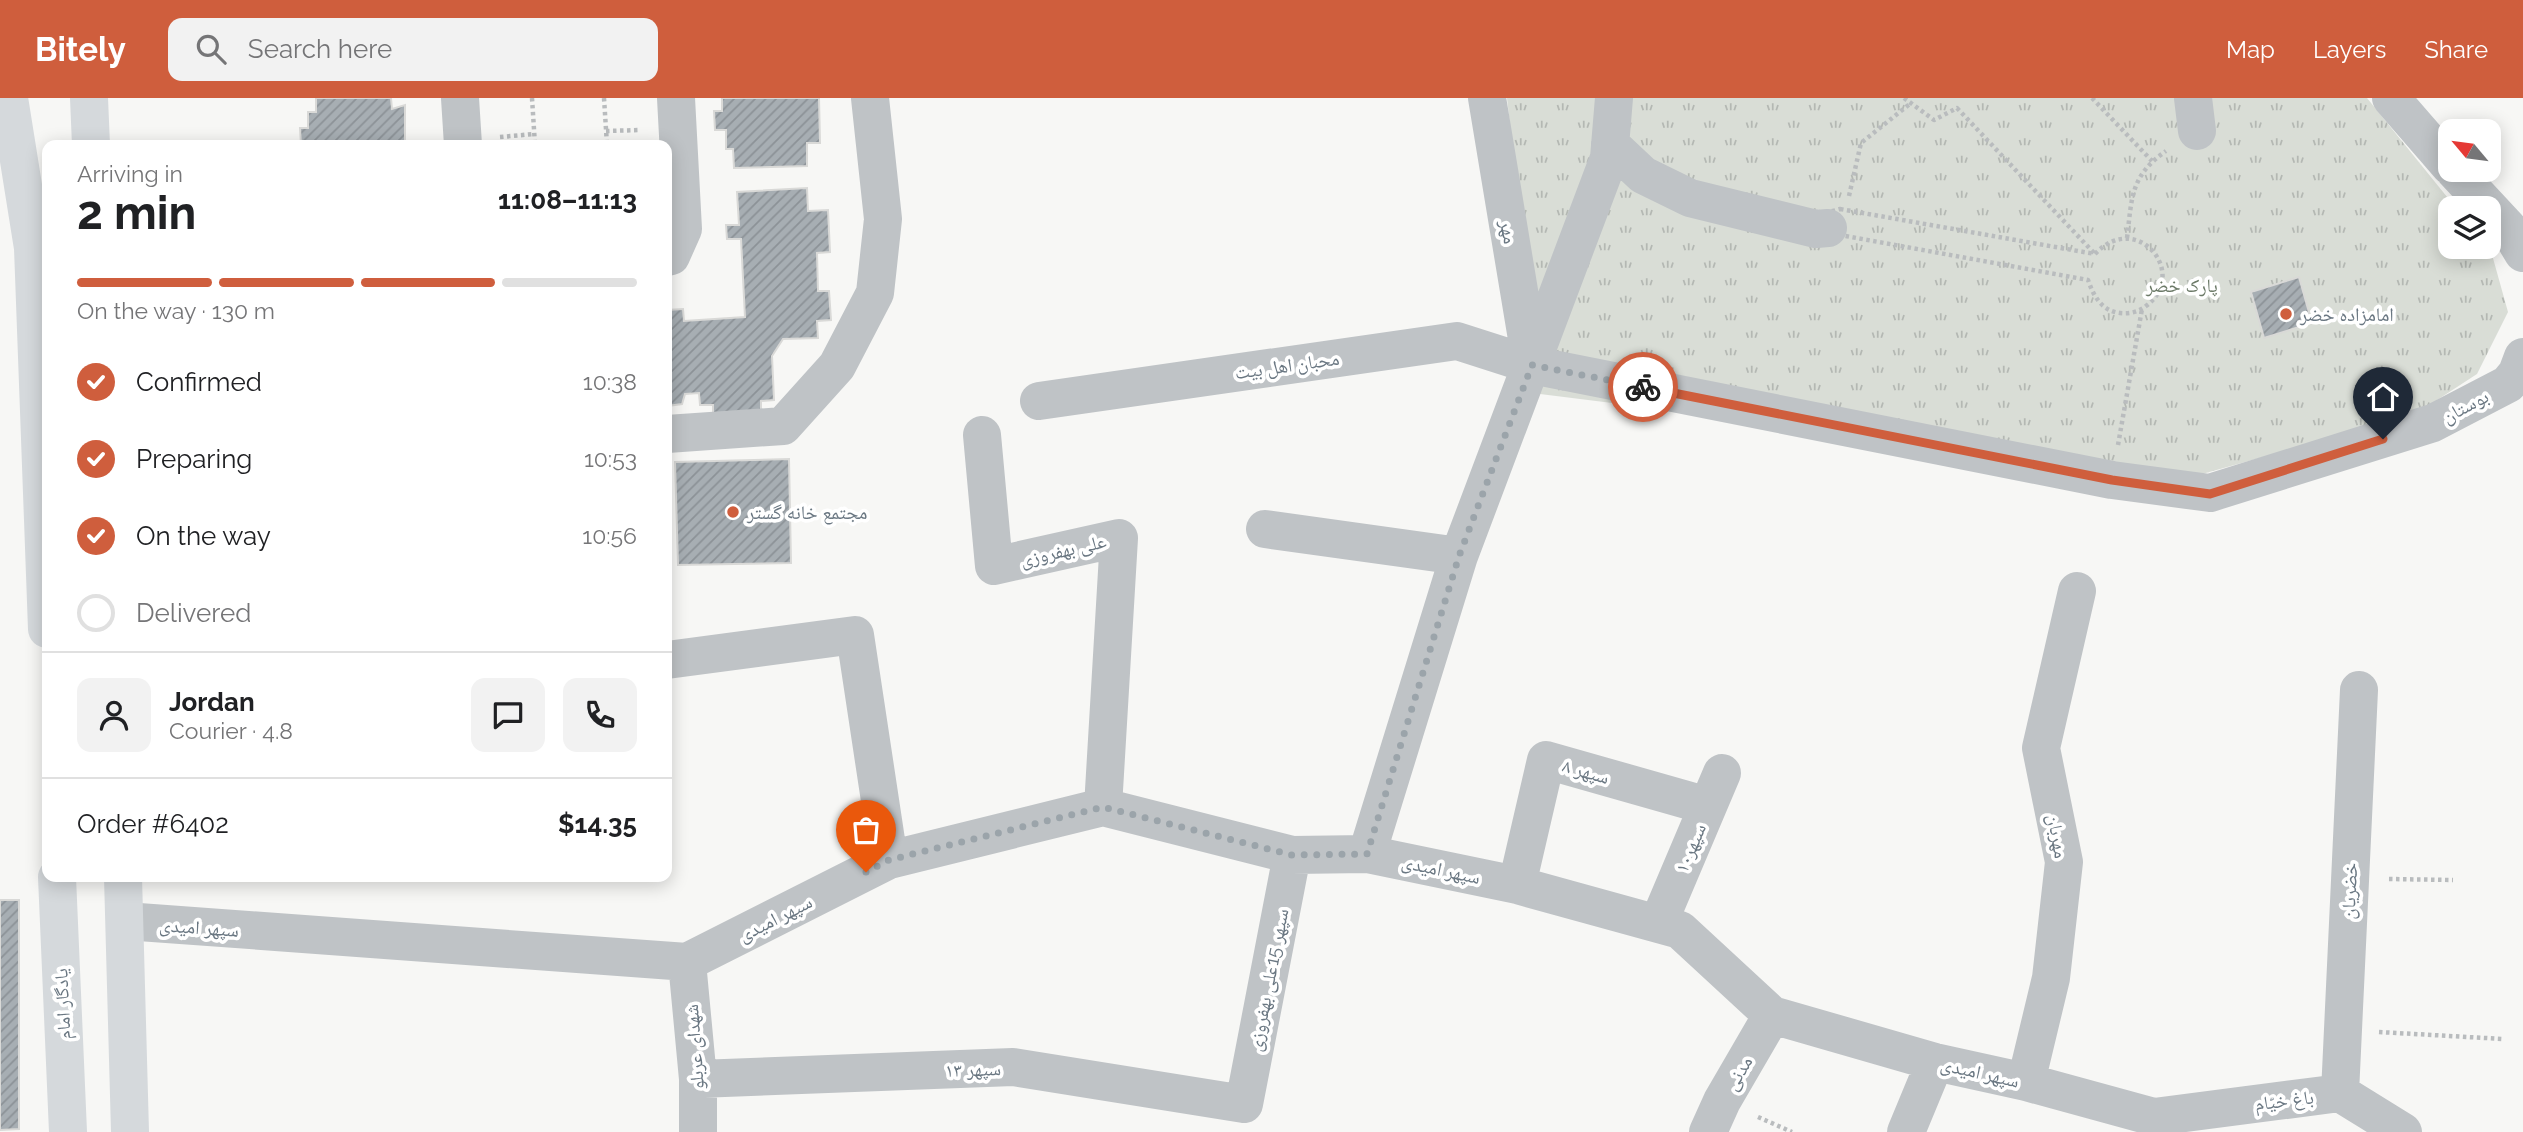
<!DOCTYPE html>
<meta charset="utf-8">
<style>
:root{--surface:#fff;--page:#f2f2f2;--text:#202124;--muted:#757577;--line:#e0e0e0;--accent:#cf5e3d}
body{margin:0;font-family:Raleway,"Noto Naskh Arabic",sans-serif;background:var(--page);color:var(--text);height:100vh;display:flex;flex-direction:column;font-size:26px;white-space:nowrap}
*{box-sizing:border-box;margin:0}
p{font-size:23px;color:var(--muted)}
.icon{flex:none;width:38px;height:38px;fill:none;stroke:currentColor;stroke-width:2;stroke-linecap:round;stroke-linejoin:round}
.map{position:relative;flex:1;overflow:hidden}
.panel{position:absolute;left:42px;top:42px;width:630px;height:742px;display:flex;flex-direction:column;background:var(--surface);border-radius:14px;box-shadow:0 4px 18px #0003}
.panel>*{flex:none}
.needle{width:46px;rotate:299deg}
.controls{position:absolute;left:2438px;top:21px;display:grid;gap:14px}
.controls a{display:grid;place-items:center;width:63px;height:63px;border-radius:14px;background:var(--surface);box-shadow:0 4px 18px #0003;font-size:35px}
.pin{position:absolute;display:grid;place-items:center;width:60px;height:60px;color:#fff;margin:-72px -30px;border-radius:50% 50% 50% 0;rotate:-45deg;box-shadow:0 0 7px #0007}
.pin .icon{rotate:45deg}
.courier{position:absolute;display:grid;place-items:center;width:70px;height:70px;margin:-35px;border:5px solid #cf5e3d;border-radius:50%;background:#fff;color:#222;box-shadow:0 2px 9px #0007}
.summary em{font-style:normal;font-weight:700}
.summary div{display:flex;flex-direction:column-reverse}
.summary{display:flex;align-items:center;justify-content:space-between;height:119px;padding:0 35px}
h1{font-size:46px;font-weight:700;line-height:52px}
.bar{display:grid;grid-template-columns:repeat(4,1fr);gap:10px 7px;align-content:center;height:84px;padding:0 35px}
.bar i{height:9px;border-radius:5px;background:var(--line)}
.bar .active{background:var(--accent)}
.bar p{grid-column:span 4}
.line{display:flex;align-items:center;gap:18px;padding:0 35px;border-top:2px solid var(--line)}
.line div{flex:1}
.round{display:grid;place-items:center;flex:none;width:74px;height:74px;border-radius:14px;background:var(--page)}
ol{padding:0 35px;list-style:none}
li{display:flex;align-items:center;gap:21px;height:77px}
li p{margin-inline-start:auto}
li .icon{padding:7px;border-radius:50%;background:var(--accent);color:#fff;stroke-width:4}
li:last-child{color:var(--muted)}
li i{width:38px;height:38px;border:4px solid var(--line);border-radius:50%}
header{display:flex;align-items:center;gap:42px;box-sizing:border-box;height:98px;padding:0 35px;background:var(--accent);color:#fff}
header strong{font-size:33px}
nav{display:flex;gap:38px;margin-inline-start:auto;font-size:24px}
.search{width:490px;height:63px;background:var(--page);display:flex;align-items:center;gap:18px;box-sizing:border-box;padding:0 24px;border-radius:14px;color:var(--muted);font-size:26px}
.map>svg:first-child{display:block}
.park{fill:url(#park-tufts)}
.building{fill:url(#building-hatch);stroke:#d9d9d7;stroke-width:2}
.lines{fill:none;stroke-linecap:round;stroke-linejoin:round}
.path{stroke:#b9bcbe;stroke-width:4.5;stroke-dasharray:3.5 3.5;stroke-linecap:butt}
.minor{stroke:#bfc3c6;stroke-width:38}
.major{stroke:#d5d9dc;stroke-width:38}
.done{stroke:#9ba4aa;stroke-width:7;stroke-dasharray:0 12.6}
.route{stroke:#cf5e3d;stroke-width:9}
.poi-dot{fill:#cf5e3d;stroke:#fff;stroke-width:2.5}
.labels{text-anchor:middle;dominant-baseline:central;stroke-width:7;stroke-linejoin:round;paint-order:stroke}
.street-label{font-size:19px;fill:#6a7782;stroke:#fff}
.park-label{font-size:19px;fill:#6c7a68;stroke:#fff}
.poi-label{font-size:19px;fill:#6a7782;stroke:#fff;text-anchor:start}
</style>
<header>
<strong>Bitely</strong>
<div class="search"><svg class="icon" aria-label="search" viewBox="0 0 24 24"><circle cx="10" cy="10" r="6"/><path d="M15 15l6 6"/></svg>Search here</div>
<nav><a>Map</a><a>Layers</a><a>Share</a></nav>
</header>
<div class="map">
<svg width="2523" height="1034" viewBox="0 0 2523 1034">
<defs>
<pattern id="park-tufts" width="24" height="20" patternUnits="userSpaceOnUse" patternTransform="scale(1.75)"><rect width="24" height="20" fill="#d9ddd6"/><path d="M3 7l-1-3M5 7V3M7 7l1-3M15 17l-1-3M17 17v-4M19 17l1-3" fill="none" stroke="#b4b8b3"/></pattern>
<pattern id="building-hatch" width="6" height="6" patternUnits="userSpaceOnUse" patternTransform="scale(1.75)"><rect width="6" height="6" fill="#a7aeb3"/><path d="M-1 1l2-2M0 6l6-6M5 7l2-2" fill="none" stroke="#8c9297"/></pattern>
</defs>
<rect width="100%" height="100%" fill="#f7f7f5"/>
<path class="park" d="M1507,0H2367L2456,110H2450V149H2488L2491,153L2508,214L2477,276L2414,317L2195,378L1540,296Z"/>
<path class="building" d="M316,0H391L392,11L405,7V47H301L300,30H308V14H316Z
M722,0H819L820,45H807V68L734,70L733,51H726V32H715L714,13H722Z
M807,90L808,113L828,112L830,154L817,155L818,193H829L831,222L817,223L818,240L783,241L772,258L774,302L761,303V318L713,320V307H700L699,295L685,296L682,306L667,308V212L683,211L684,223L745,219L741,141H727L726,127H739L737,94Z
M2299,179L2312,225L2264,240L2251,194Z
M789,361L791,465L678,467L675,364Z
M0,802H19V1031L0,1032Z"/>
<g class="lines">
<path class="path" d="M532,0L535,47
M604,0L607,47
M1904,0L1934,22L1957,10L2094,155
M2092,0L2152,63
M606,33L640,32
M500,39L534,36
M1849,98L1861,45L1911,5
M1840,111L2095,156C2137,111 2190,176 2146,208C2139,214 2129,216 2120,215C2102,213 2094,199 2088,182L1840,137L1828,130L1829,114Z
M2127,140C2132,100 2130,78 2166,53
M2118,347L2142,211
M2389,781L2453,782
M2379,934L2503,941
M1758,1019L1792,1034"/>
<path class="minor" d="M460,0L463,47
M1487,0L1531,265
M2193,0L2197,33
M2391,0L2450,68
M1610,46L1643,77L1690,100L1816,131L1828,130
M2454,72L2508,130L2523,155
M667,159L671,158L683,131L676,0
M1039,303L1457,243L1532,267L2112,382L2210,395L2433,325L2508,286L2517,275L2523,259
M667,336L783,328L837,268L875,195L883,121L870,0
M982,337L994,468L1119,440L1103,709
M1265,431L1459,458
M667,562L855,537L889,762
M1367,756L1459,458L1609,60L1614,0
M1517,787L1546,662L1708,708
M125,823L687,864L889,762L1103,709L1292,757L1367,756L1517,787L1680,832L1772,917L1935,964L2026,984L2154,1019L2340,995L2403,1034
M1658,826L1722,675
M687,864L698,981V1034
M698,981L1013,969L1244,1006
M2026,984L2051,880L2064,764L2041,650L2077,493
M2340,995L2359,592
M1244,1006L1292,757
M1708,1034L1722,1003L1772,917
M1906,1034L1935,964"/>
<path class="major" d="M9,0L33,150L47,531
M89,0L91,47
M57,779L68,1034
M123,779L130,1034"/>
</g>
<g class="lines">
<path class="done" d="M866,774L889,762L1103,709L1292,757L1367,756L1459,458L1532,267L1643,289"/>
<path class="route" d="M1643,289L2112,382L2210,396L2383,341"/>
</g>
<g class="poi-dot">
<circle cx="2286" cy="216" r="7"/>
<circle cx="733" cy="414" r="7"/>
</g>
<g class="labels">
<g class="street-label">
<text transform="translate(1509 134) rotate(80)">مهر</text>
<text transform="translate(1287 267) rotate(-8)">محبان اهل بیت</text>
<text transform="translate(2465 308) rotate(-28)">بوستان</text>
<text transform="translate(1063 452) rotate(-13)">علی بهفروزی</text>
<text transform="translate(1586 673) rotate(16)">سپهر ۸</text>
<text transform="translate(2058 738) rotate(80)">مهربان</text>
<text transform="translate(1690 750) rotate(-67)">سپهر۱۰</text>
<text transform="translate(1441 771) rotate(12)">سپهر امیدی</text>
<text transform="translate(2349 793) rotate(-87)">خضریان</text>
<text transform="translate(775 820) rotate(-27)">سپهر امیدی</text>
<text transform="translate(199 829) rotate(4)">سپهر امیدی</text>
<text transform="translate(1268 882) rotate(-79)">سپهر 15علی بهفروزی</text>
<text transform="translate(62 906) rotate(-93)">یادگار امام</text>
<text transform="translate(694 949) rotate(-94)">شهدای عربلو</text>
<text transform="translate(973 971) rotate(-2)">سپهر ۱۳</text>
<text transform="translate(1980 974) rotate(13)">سپهر امیدی</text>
<text transform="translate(1738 975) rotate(-60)">مدنی</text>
<text transform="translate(2284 1002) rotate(-7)">باغ خیّام</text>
</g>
<g class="park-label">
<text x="2182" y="187">پارک خضر</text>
</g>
<g class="poi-label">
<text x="2300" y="216">امامزاده خضر</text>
<text x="747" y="414">مجتمع خانه گستر</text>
</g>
</g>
</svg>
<div class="controls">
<a><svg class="needle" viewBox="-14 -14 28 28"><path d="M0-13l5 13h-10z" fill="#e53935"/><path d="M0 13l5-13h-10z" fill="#757577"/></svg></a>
<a><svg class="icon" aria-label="layers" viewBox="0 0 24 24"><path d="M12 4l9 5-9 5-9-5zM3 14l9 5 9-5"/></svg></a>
</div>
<div class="pin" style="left:866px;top:774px;background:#ea580c"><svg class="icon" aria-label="bag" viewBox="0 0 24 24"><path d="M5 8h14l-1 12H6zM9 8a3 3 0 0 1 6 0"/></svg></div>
<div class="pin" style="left:2383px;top:341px;background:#1f2937"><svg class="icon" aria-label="home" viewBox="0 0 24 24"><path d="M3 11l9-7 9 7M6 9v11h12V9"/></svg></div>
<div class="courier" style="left:1643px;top:289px"><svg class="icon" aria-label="bike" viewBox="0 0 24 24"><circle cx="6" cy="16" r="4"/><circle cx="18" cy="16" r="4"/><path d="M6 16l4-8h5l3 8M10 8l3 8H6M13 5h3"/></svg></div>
<section class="panel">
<div class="summary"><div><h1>2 min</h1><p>Arriving in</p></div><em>11:08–11:13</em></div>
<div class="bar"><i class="active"></i><i class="active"></i><i class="active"></i><i></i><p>On the way · 130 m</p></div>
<ol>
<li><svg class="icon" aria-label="check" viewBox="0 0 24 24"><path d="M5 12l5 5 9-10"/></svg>Confirmed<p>10:38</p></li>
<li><svg class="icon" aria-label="check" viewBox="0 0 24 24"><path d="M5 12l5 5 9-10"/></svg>Preparing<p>10:53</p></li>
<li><svg class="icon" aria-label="check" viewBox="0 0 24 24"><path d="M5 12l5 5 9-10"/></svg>On the way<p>10:56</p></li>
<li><i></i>Delivered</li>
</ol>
<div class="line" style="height:126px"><a class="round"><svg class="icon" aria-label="person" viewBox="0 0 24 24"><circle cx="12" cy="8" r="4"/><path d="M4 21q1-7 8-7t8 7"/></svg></a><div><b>Jordan</b><p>Courier · 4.8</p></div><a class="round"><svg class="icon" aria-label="chat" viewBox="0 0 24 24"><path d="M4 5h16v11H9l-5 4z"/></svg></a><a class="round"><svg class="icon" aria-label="phone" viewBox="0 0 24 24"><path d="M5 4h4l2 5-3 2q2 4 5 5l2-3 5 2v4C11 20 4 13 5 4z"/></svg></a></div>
<div class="line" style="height:91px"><div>Order #6402</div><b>$14.35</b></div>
</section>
</div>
